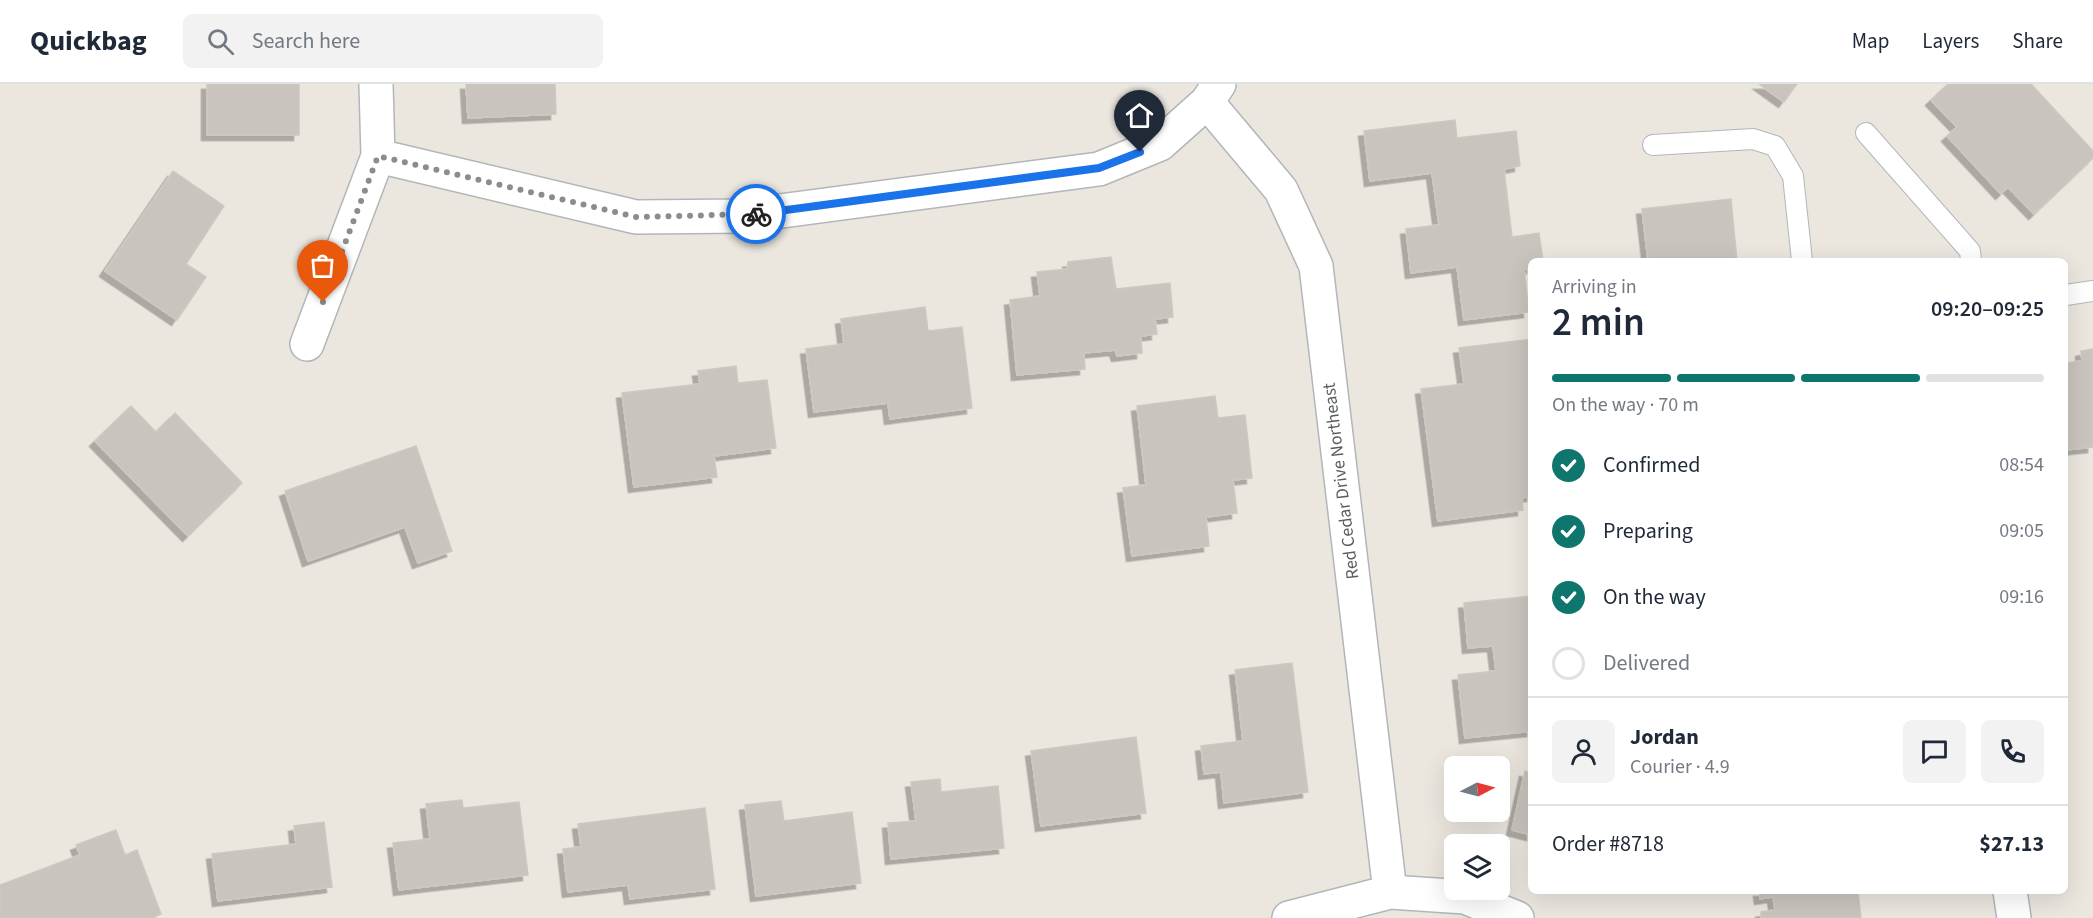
<!DOCTYPE html>
<meta charset="utf-8">
<style>
:root{--surface:#fff;--page:#f2f2f3;--text:#1f2937;--muted:#747a83;--line:#e0e1e3;--accent:#0f766e}
body{margin:0;font-family:"Source Sans 3",sans-serif;background:var(--page);color:var(--text);height:100vh;display:flex;flex-direction:column;font-size:22px;white-space:nowrap}
*{box-sizing:border-box;margin:0}
p{font-size:20px;color:var(--muted)}
.icon{flex:none;width:33px;height:33px;fill:none;stroke:currentColor;stroke-width:2;stroke-linecap:round;stroke-linejoin:round}
.map{position:relative;flex:1;overflow:hidden}
.side{position:absolute;left:1528px;top:174px;width:540px;height:636px;display:flex;flex-direction:column;background:var(--surface);border-radius:9px;box-shadow:0 6px 24px #0002}
.side>*{flex:none}
.needle{width:39px;rotate:84deg}
.buttons{position:absolute;left:1444px;top:672px;display:grid;gap:12px}
.buttons a{display:grid;place-items:center;width:66px;height:66px;border-radius:9px;background:var(--surface);box-shadow:0 6px 24px #0002;font-size:30px}
.pin{position:absolute;display:grid;place-items:center;width:51px;height:51px;color:#fff;margin:-62px -26px;border-radius:50% 50% 50% 0;rotate:-45deg;box-shadow:0 0 6px #0007}
.pin .icon{rotate:45deg}
.courier{position:absolute;display:grid;place-items:center;width:60px;height:60px;margin:-30px;border:4px solid #1a73e8;border-radius:50%;background:#fff;color:#222;box-shadow:0 2px 8px #0007}
.head em{font-style:normal;font-weight:600}
.head div{display:flex;flex-direction:column-reverse}
.head{display:flex;align-items:center;justify-content:space-between;height:102px;padding:0 24px}
h1{font-size:39px;font-weight:600;line-height:45px}
.bar{display:grid;grid-template-columns:repeat(4,1fr);gap:9px 6px;align-content:center;height:72px;padding:0 24px}
.bar i{height:8px;border-radius:4px;background:var(--line)}
.bar .on{background:var(--accent)}
.bar p{grid-column:span 4}
.line{display:flex;align-items:center;gap:15px;padding:0 24px;border-top:2px solid var(--line)}
.line div{flex:1}
.round{display:grid;place-items:center;flex:none;width:63px;height:63px;border-radius:9px;background:var(--page)}
ol{padding:0 24px;list-style:none}
li{display:flex;align-items:center;gap:18px;height:66px}
li p{margin-inline-start:auto}
li .icon{padding:6px;border-radius:50%;background:var(--accent);color:#fff;stroke-width:4}
li:last-child{color:var(--muted)}
li i{width:33px;height:33px;border:3px solid var(--line);border-radius:50%}
header{display:flex;align-items:center;gap:36px;box-sizing:border-box;height:84px;padding:0 30px;background:var(--surface);border-bottom:2px solid var(--line)}
header strong{font-size:28px}
nav{display:flex;gap:33px;margin-inline-start:auto;font-size:21px}
.search{width:420px;height:54px;background:var(--page);display:flex;align-items:center;gap:15px;box-sizing:border-box;padding:0 21px;border-radius:9px;color:var(--muted);font-size:22px}
.map>svg:first-child{display:block}
.building{fill:#c9c4bd;stroke:#d0c8be;stroke-width:1.5;filter:url(#shadow)}
.lines{fill:none;stroke-linecap:round;stroke-linejoin:round}
.service-casing{stroke:#b2b6ba;stroke-width:22}
.minor-casing{stroke:#b2b6ba;stroke-width:36}
.service{stroke:#fff;stroke-width:20}
.minor{stroke:#fff;stroke-width:33}
.done{stroke:#8b8d8c;stroke-width:6;stroke-dasharray:0 10.8}
.route{stroke:#1a73e8;stroke-width:8}
.labels{text-anchor:middle;dominant-baseline:central;stroke-width:4.5;stroke-linejoin:round;paint-order:stroke}
.street-label{font-size:18px;fill:#585d60;stroke:#fff}
</style>
<header>
<strong>Quickbag</strong>
<div class="search"><svg class="icon" aria-label="search" viewBox="0 0 24 24"><circle cx="10" cy="10" r="6"/><path d="M15 15l6 6"/></svg>Search here</div>
<nav><a>Map</a><a>Layers</a><a>Share</a></nav>
</header>
<div class="map">
<svg width="2093" height="834" viewBox="0 0 2093 834">
<defs>
<filter id="shadow"><feDropShadow dx="-5.5" dy="5.5" stdDeviation="0" flood-color="#0004"/></filter>
</defs>
<rect width="100%" height="100%" fill="#ebe7df"/>
<path class="building" d="M207,0H299V51H207Z
M466,0H555L556,30L468,34Z
M1759,0H1797L1784,18Z
M1948,0H2031L2093,67V74L2034,130L2008,103L2001,110L1947,52L1957,43L1931,16Z
M1455,36L1457,54L1516,47L1520,82L1504,85L1512,153L1539,149L1543,177H1532V184L1524,185L1529,228L1464,236L1457,183L1411,189L1406,145L1439,141L1432,89L1370,97L1364,47Z
M173,87L224,122L186,180L206,193L177,236L105,187Z
M1731,115L1737,177H1648L1642,125Z
M1111,173L1116,205L1170,199L1173,233L1155,235L1157,250L1141,252L1142,269L1117,272L1115,266L1084,269L1085,285L1017,291L1010,216L1040,212L1037,188L1067,185L1068,178Z
M925,223L928,247L962,243L972,324L890,335L888,319L814,328L806,265L844,260L841,235Z
M1532,255V412L1522,414L1523,426L1438,437L1421,305L1464,300L1459,264Z
M2093,265V363L2066,366V279L2082,277L2081,267Z
M736,282L738,299L767,296L776,364L714,372L717,393L634,403L622,309L700,300L698,287Z
M1215,312L1218,334L1245,331L1252,394L1233,396L1237,429L1206,433L1209,462L1132,472L1123,404L1146,401L1137,322Z
M131,322L156,348L175,329L242,399L188,452L95,357Z
M416,362L452,467L418,479L405,443L308,477L285,407Z
M1532,512V647L1465,654L1458,591L1496,587L1493,562L1468,564L1464,519Z
M1292,579L1308,708L1224,719L1221,688L1204,690L1201,662L1243,657L1235,586Z
M1136,653L1146,729L1041,742L1031,667Z
M1525,687L1532,689V751L1512,746Z
M940,695L941,708L998,702L1004,764L891,775L888,739L916,737L911,698Z
M462,716L463,724L519,718L528,791L399,806L393,759L430,755L426,720Z
M781,717L784,737L852,728L861,799L756,812L745,721Z
M705,724L715,805L630,815L628,801L568,808L563,765L581,763L578,740Z
M324,738L332,803L218,817L212,770L296,760L294,742Z
M116,746L125,771L137,766L161,830L151,834H0V801L80,771L76,761Z
M1759,807H1858L1861,834H1761V828L1775,826L1773,813L1760,815Z"/>
<g class="lines">
<g class="service-casing">
<path id="service" d="M1866,49L1970,167L1971,177
M1653,61L1753,55L1775,62L1793,92L1802,177
M2066,211L2093,207"/>
</g>
<g class="minor-casing">
<path id="minor" d="M1207,18L1281,106L1316,182L1390,808
M378,72L636,133L743,132L1099,85L1160,60L1207,18L1219,0
M307,260L378,72L376,0
M2010,807L2014,834
M1289,834L1390,808L1465,813L1517,834"/>
</g>
<use href="#service" class="service"/>
<use href="#minor" class="minor"/>
</g>
<g class="lines">
<path class="done" d="M323,218L378,72L636,133L756,130"/>
<path class="route" d="M756,130L1099,84L1140,68"/>
</g>
<g class="labels">
<g class="street-label">
<text transform="translate(1341 397) rotate(-97)">Red Cedar Drive Northeast</text>
</g>
</g>
</svg>
<div class="buttons">
<a><svg class="needle" viewBox="-14 -14 28 28"><path d="M0-13l5 13h-10z" fill="#e53935"/><path d="M0 13l5-13h-10z" fill="#747a83"/></svg></a>
<a><svg class="icon" aria-label="layers" viewBox="0 0 24 24"><path d="M12 4l9 5-9 5-9-5zM3 14l9 5 9-5"/></svg></a>
</div>
<div class="pin" style="left:323px;top:218px;background:#ea580c"><svg class="icon" aria-label="bag" viewBox="0 0 24 24"><path d="M5 8h14l-1 12H6zM9 8a3 3 0 0 1 6 0"/></svg></div>
<div class="pin" style="left:1140px;top:68px;background:#1f2937"><svg class="icon" aria-label="home" viewBox="0 0 24 24"><path d="M3 11l9-7 9 7M6 9v11h12V9"/></svg></div>
<div class="courier" style="left:756px;top:130px"><svg class="icon" aria-label="bike" viewBox="0 0 24 24"><circle cx="6" cy="16" r="4"/><circle cx="18" cy="16" r="4"/><path d="M6 16l4-8h5l3 8M10 8l3 8H6M13 5h3"/></svg></div>
<section class="side">
<div class="head"><div><h1>2 min</h1><p>Arriving in</p></div><em>09:20–09:25</em></div>
<div class="bar"><i class="on"></i><i class="on"></i><i class="on"></i><i></i><p>On the way · 70 m</p></div>
<ol>
<li><svg class="icon" aria-label="check" viewBox="0 0 24 24"><path d="M5 12l5 5 9-10"/></svg>Confirmed<p>08:54</p></li>
<li><svg class="icon" aria-label="check" viewBox="0 0 24 24"><path d="M5 12l5 5 9-10"/></svg>Preparing<p>09:05</p></li>
<li><svg class="icon" aria-label="check" viewBox="0 0 24 24"><path d="M5 12l5 5 9-10"/></svg>On the way<p>09:16</p></li>
<li><i></i>Delivered</li>
</ol>
<div class="line" style="height:108px"><a class="round"><svg class="icon" aria-label="person" viewBox="0 0 24 24"><circle cx="12" cy="8" r="4"/><path d="M4 21q1-7 8-7t8 7"/></svg></a><div><b>Jordan</b><p>Courier · 4.9</p></div><a class="round"><svg class="icon" aria-label="chat" viewBox="0 0 24 24"><path d="M4 5h16v11H9l-5 4z"/></svg></a><a class="round"><svg class="icon" aria-label="phone" viewBox="0 0 24 24"><path d="M5 4h4l2 5-3 2q2 4 5 5l2-3 5 2v4C11 20 4 13 5 4z"/></svg></a></div>
<div class="line" style="height:78px"><div>Order #8718</div><b>$27.13</b></div>
</section>
</div>
